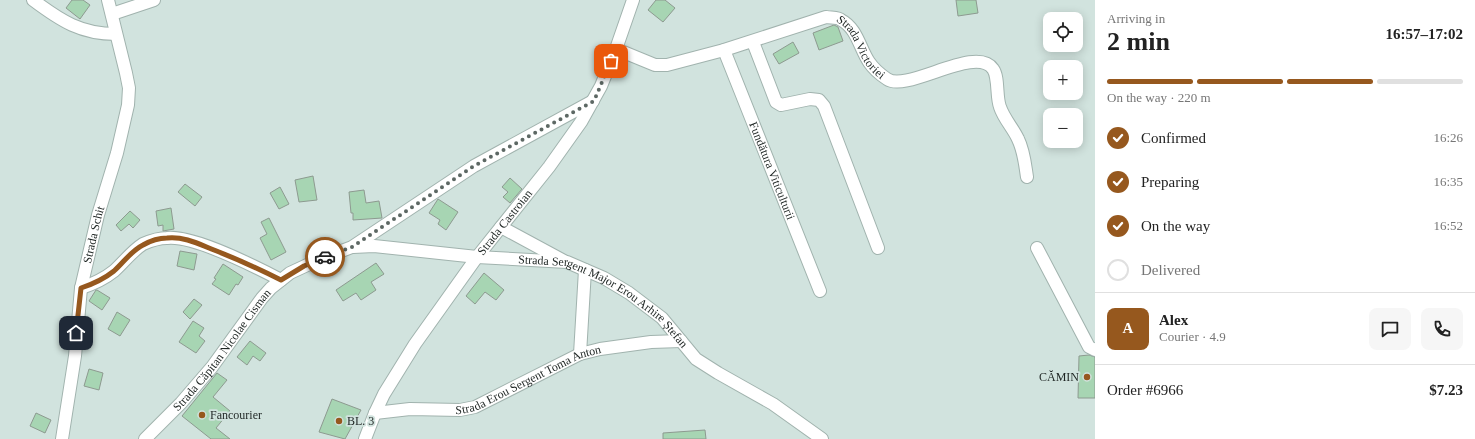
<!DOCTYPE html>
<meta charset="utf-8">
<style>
:root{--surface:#fff;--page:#f6f6f6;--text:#222;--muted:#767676;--line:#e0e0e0;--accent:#96581e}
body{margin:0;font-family:"Times New Roman",serif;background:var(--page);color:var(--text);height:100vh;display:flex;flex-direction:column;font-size:15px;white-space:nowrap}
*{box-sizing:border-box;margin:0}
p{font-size:13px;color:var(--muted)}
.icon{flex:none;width:22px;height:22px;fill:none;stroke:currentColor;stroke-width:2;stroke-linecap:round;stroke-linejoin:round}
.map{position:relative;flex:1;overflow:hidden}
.drawer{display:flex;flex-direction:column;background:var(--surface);width:380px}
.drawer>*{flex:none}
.tools{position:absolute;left:1043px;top:12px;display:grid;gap:8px}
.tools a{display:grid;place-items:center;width:40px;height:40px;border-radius:8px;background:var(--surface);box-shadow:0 2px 10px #0003;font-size:20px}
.pin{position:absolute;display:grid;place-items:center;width:34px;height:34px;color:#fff;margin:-17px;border-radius:8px;box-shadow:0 2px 6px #0006}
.courier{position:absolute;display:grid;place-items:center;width:40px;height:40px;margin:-20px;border:3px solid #96581e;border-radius:50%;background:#fff;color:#222;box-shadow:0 1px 5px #0007}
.summary em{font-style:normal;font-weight:700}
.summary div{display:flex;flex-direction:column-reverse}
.summary{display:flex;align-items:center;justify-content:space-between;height:68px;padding:0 12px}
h1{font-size:26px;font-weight:700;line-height:30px}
.bar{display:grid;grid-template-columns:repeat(4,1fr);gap:6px 4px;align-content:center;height:48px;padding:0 12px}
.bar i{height:5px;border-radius:3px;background:var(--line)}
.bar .on{background:var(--accent)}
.bar p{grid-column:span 4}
.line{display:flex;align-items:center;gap:10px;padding:0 12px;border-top:1px solid var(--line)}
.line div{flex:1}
.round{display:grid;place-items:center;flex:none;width:42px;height:42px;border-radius:8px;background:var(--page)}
ol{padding:0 12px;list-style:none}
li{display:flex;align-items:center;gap:12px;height:44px}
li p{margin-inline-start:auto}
li .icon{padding:4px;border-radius:50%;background:var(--accent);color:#fff;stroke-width:4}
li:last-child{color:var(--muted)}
li i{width:22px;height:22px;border:2px solid var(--line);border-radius:50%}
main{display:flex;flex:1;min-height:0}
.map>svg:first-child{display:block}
.building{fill:#a7d5b3;stroke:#8d9a90}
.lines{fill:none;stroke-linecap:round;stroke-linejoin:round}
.street-casing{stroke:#a1b3ae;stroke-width:14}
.street{stroke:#fff;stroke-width:12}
.done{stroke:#5d6864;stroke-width:4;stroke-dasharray:0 7.2}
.route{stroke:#96581e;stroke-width:5}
.poi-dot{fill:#96581e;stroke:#d1e3de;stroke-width:1.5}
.labels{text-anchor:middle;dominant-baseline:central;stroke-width:3.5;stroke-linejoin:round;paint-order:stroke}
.street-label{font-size:12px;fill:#1e2523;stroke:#d1e3de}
.poi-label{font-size:12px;fill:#1e2523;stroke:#d1e3de;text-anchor:start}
</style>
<main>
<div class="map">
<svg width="1095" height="439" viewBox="0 0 1095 439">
<rect width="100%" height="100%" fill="#d1e3de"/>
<path class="building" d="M72,0H83L90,5L80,19L66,8Z
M656,0H665L675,8L663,22L648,10Z
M956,0H976L978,13L958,16Z
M834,25L838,27L843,41L819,50L813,33Z
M793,42L799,53L779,64L773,54Z
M313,176L317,200L299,202L295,180Z
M510,178L522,189L510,203L503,197L508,192L502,187Z
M185,184L202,197L195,206L178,192Z
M280,187L289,204L279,209L270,193Z
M364,190L366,203L379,201L382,218L353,220V213H351L349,192Z
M438,199L458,212L446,230L438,224L440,220L429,213Z
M171,208L174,229L163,231V225L158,226L156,211Z
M130,211L140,220L133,228L129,224L121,231L116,225Z
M269,218L286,252L271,260L260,238L267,234L261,222Z
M180,251L197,254L194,270L177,266Z
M376,263L384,274L371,282L376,290L361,300L356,293L343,301L336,290Z
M223,264L243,277L238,285L236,284L229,295L212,284L216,279L214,278Z
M484,273L504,290L496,300L485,292L475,304L466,296Z
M96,290H97L110,298L102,310L89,301Z
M194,299L202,305L190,319L183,312Z
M117,312L130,320L120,336L108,329Z
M193,321L204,328L199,336L205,341L196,353L179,342Z
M250,341L266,353L260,361L253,356L247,365L237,357Z
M1089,355L1095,357V398H1078L1079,356Z
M89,369L103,373L99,390L84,386Z
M217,373L227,380L213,397L230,411L216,428L230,439H211L182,416Z
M332,399L361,410L345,439L319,432Z
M36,413L51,420L45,433L30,426Z
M705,430L706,439H663V433Z"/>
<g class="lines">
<g class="street-casing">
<g id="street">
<path d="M33,0C61,21 81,34 116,34"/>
<path d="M112,14L154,0"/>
<path d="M753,42L776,102L781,105L810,99L819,100L824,106L878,248"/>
<path id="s1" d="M616,49L655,65H667L724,50L826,17C831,18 838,17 841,20C857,28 860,49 869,62C873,68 881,75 887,79C907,93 976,44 993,69C999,77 996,97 1000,107C1004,119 1013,128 1018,139C1024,151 1025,164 1027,177"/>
<path id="s2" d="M724,50L820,291"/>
<path d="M501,227L564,261"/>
<path id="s3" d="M353,247L374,246L477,257L567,262L604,278L629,293L662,318L696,359L718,373L773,404L822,439"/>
<path d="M1037,248L1089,347L1095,350"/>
<path d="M81,288C93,284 104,279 114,271C124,262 132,251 143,244C150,241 159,238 167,238C194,235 256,267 281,280"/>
<path d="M580,354L585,270"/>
<path id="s4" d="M375,413L410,409L460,410L475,407L580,354L600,349L651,342L681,341"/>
<path id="s5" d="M62,439L75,356L81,288L98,215L117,153L128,105L129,88L126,73L108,0"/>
<path id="s6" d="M145,439L181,403L212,367L262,298L271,288L290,273L320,259L352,247L474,166L593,101"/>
<path id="s7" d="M365,439L375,413L384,394L415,344L477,257L549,167L581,122L601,86L616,49L633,0"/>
</g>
</g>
<use href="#street" class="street"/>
</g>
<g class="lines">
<path class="done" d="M325,257L352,247L474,166L594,101L611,61"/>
<path class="route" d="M76,333L81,288C93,284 104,279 114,271C124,262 131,251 143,245C150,241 159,238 167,238C183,236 199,244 214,250C237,259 259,269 281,280L304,266L325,257"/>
</g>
<g class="poi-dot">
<circle cx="1087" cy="377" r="4"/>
<circle cx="202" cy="415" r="4"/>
<circle cx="339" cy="421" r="4"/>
</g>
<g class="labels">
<g class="street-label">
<text stroke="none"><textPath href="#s1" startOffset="270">Strada Victoriei</textPath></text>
<text stroke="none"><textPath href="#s2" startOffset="130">Fundătura Viticulturii</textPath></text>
<text stroke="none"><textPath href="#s7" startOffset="259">Strada Castroian</textPath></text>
<text stroke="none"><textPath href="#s5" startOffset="207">Strada Schit</textPath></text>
<text stroke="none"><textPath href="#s3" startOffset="264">Strada Sergent Major Erou Arhire Ștefan</textPath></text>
<text stroke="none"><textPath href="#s6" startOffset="118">Strada Căpitan Nicolae Cisman</textPath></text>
<text stroke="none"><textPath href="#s4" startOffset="160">Strada Erou Sergent Toma Anton</textPath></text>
</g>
<g class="poi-label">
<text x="1079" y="377" text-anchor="end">CĂMIN</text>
<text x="210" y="415">Fancourier</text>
<text x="347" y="421">BL. 3</text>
</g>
</g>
</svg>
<div class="tools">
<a><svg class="icon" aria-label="locate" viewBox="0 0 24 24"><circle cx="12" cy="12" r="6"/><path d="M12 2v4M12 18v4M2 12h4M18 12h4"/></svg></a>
<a>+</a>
<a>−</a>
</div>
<div class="pin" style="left:611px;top:61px;background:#ea580c"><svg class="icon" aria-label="bag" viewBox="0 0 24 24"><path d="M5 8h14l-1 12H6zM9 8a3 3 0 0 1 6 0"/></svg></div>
<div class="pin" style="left:76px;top:333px;background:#1f2937"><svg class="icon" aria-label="home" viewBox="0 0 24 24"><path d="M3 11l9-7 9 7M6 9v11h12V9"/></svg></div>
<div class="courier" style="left:325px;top:257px"><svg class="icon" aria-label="car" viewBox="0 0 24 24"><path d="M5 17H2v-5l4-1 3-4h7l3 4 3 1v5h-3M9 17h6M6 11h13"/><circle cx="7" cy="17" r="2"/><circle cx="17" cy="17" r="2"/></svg></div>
</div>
<section class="drawer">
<div class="summary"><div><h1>2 min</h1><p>Arriving in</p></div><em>16:57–17:02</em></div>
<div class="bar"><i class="on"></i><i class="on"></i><i class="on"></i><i></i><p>On the way · 220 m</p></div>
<ol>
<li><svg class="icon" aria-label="check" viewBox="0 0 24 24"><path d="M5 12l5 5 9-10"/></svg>Confirmed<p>16:26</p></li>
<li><svg class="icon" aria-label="check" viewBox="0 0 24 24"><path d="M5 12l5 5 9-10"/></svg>Preparing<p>16:35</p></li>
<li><svg class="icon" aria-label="check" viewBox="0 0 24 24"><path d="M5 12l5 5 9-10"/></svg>On the way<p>16:52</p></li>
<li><i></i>Delivered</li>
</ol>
<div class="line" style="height:72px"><b class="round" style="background:var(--accent);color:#fff">A</b><div><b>Alex</b><p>Courier · 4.9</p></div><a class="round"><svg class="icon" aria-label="chat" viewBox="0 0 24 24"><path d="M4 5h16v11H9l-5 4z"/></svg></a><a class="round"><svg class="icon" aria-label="phone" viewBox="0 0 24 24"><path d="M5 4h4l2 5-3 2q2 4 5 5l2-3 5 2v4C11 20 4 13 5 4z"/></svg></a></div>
<div class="line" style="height:52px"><div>Order #6966</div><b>$7.23</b></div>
</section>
</main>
